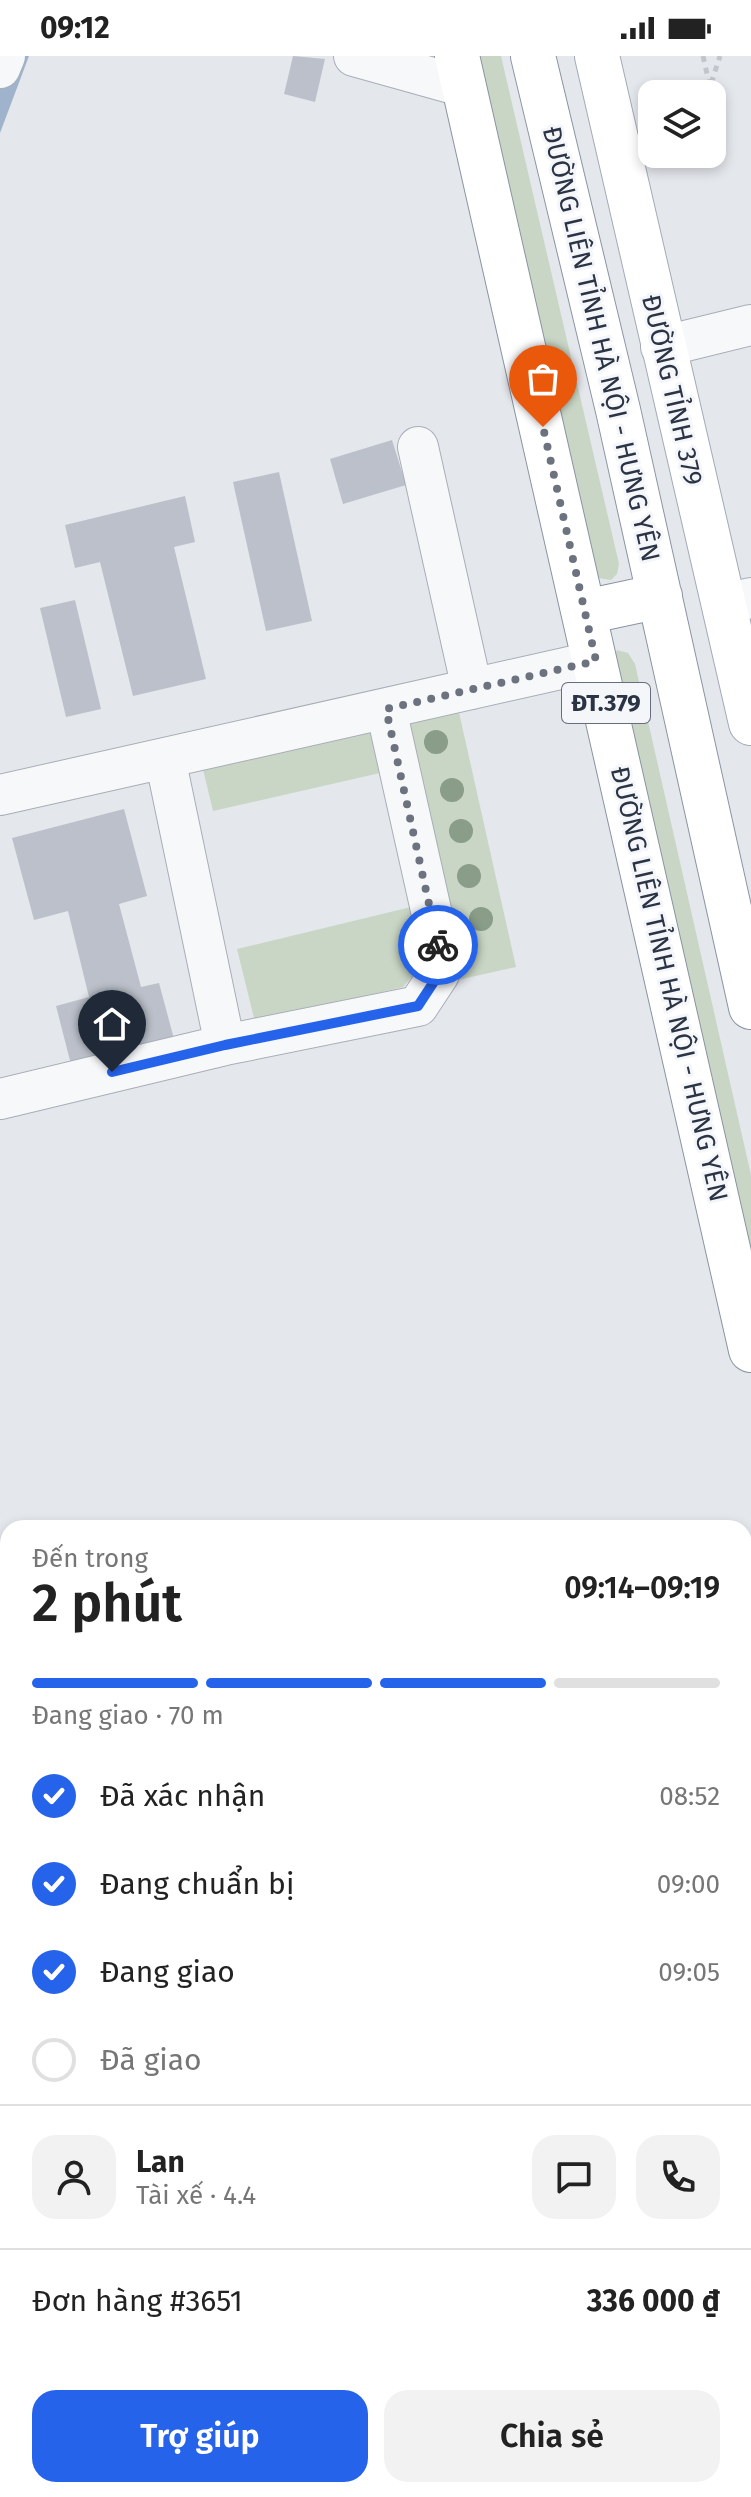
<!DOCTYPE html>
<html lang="vi">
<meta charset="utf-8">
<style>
:root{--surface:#fff;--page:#f2f2f2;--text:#222;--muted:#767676;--line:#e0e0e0;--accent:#2563eb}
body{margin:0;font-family:"Fira Sans",sans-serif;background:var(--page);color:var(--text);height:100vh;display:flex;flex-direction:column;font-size:30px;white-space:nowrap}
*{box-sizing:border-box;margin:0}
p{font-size:26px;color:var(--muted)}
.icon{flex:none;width:44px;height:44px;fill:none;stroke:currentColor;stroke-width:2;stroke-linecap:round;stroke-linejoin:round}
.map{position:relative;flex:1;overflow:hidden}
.sheet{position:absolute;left:0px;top:1464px;width:752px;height:978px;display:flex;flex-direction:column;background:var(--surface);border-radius:24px 24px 0 0;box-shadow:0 4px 12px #0003}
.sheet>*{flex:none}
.controls{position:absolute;left:638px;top:24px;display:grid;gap:16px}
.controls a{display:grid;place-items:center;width:88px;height:88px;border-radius:16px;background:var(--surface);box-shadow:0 4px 12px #0003;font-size:40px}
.pin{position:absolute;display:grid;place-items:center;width:68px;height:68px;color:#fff;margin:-82px -34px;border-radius:50% 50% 50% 0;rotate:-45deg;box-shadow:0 0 8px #0007}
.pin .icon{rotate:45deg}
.courier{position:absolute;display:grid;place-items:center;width:80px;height:80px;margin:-40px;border:6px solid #2563eb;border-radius:50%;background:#fff;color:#222;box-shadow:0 2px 10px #0007}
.summary em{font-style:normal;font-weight:600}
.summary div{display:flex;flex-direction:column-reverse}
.summary{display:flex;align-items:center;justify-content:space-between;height:136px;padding:0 32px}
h1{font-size:52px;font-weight:600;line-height:60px}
.bar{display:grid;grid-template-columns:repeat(4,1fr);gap:12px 8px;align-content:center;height:96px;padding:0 32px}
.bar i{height:10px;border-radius:6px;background:var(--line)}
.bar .active{background:var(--accent)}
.bar p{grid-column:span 4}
.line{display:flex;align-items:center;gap:20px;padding:0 32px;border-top:2px solid var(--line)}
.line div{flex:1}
.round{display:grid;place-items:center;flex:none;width:84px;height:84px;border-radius:24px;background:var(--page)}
ol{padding:0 32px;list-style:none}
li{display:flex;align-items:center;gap:24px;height:88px}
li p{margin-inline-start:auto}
li .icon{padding:8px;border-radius:50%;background:var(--accent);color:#fff;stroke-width:4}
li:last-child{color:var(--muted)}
li i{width:44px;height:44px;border:4px solid var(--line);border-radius:50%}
.cta{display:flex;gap:16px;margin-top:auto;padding:16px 32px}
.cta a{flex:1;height:92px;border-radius:24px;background:var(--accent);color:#fff;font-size:32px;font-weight:600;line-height:92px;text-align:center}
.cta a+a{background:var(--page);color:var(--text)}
.status{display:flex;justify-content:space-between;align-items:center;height:56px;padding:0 40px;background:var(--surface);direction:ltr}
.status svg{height:22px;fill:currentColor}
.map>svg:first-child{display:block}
.green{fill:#c9d6c5}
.water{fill:#9fb4cc}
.building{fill:#bbc0ca}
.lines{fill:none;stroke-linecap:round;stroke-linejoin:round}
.minor-casing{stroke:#a9aeb7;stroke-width:42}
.major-casing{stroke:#a3abb8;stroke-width:46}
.highway-casing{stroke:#8b94a3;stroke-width:46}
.path{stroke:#c2c5cb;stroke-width:5;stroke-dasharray:6 6;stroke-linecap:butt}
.minor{stroke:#f7f8fa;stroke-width:40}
.major{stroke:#fff;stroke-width:44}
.highway{stroke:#fff;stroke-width:44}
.tree{fill:#899d89}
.done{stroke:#6c737f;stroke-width:8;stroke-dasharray:0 14.4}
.route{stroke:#2563eb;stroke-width:10}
.labels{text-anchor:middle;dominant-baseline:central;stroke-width:6;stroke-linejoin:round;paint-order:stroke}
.shield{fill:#f4f6f9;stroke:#676e7b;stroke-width:2}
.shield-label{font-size:24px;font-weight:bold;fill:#2b3445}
.street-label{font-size:26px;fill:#2b3445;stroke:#f4f6f9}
</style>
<div class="status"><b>09:12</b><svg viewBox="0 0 49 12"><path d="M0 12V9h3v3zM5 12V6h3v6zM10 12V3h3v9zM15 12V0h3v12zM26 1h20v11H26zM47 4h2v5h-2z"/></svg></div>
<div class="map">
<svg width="751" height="2441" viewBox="0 0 751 2441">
<rect width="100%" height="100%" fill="#e4e7ec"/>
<path class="green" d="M479,0H501L619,508L617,518L611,524L598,522Z
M617,594L628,597L635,608L751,1119V1210L613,604Z
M458,652L516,911L453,925L395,666Z
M368,663L380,717L213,755L200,701Z
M411,851L421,895V910L403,931L255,966L237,893Z"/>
<path class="water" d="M4,0H29L0,77V10Z
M97,2434H142L174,2441L96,2438Z"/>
<path class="building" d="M293,0L325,3L315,46L284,38Z
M392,384L406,429L343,448L330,403Z
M279,416L312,565L266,575L233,426Z
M185,440L195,486L174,491L206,623L133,640L100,506L75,512L65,469Z
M75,544L101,653L66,661L40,552Z
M124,753L147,840L119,848L141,931L159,927L177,994L74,1020L56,950L89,941L68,855L34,864L12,782Z"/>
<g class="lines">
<g class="minor-casing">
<path id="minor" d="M354,0L465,31
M0,12L5,0
M661,291L751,269
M418,391L472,633
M723,548L751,542
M165,702L225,989L418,950L439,918L437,881L386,653
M0,739L596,605
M0,1043L225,989"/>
</g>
<g class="major-casing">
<path id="major" d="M597,0L751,667"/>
</g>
<g class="highway-casing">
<path id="highway" d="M457,0L751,1294
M533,0L618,354L751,951
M585,556L660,540"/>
</g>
<path class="path" d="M703,0L710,31L720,0
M0,2386L8,2388
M0,2428L8,2430
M32,2434L76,2441
M206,2434L237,2441"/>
<use href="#minor" class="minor"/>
<use href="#major" class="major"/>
<use href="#highway" class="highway"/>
</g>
<g class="tree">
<circle cx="436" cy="686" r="12"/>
<circle cx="452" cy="734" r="12"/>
<circle cx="461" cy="775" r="12"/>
<circle cx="469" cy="820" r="12"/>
<circle cx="481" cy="863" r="12"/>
</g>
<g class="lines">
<path class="done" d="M438,889L386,653L596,605L543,371"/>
<path class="route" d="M112,1016L225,989L418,950L439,918L438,889"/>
</g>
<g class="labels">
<rect class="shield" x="562" y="627" width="88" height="40" rx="6"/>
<g class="shield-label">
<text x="606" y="647">ĐT.379</text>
</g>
<g class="street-label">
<text transform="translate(601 288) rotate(77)">ĐƯỜNG LIÊN TỈNH HÀ NỘI - HƯNG YÊN</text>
<text transform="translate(672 334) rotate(77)">ĐƯỜNG TỈNH 379</text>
<text transform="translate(669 928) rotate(77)">ĐƯỜNG LIÊN TỈNH HÀ NỘI - HƯNG YÊN</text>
</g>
</g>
</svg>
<div class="controls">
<a><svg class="icon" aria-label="layers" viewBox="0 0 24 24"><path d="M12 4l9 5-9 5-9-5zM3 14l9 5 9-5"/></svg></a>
</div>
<div class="pin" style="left:543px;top:371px;background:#ea580c"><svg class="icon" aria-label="bag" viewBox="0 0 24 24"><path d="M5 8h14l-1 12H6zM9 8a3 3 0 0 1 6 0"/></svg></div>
<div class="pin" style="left:112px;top:1016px;background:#1f2937"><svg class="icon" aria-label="home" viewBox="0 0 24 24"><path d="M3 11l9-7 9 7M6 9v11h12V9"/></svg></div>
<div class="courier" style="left:438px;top:889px"><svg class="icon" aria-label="bike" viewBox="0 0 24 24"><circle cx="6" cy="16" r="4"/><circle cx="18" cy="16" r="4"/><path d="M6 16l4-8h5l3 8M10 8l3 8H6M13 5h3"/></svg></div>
<section class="sheet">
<div class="summary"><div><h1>2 phút</h1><p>Đến trong</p></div><em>09:14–09:19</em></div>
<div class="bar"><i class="active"></i><i class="active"></i><i class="active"></i><i></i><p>Đang giao · 70 m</p></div>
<ol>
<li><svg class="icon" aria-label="check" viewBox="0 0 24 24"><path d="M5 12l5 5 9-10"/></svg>Đã xác nhận<p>08:52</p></li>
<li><svg class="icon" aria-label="check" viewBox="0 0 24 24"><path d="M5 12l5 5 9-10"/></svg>Đang chuẩn bị<p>09:00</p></li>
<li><svg class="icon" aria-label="check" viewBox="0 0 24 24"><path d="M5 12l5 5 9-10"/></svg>Đang giao<p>09:05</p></li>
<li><i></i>Đã giao</li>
</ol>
<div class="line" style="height:144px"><a class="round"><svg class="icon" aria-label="person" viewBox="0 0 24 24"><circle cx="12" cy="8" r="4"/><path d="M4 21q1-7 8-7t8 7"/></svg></a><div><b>Lan</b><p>Tài xế · 4.4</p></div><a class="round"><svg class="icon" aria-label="chat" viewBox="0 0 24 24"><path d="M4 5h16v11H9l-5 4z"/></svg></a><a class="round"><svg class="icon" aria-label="phone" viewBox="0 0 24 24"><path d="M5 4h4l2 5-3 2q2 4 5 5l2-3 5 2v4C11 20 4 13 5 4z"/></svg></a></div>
<div class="line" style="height:104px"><div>Đơn hàng #3651</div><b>336 000 ₫</b></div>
<div class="cta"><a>Trợ giúp</a><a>Chia sẻ</a></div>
</section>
</div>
